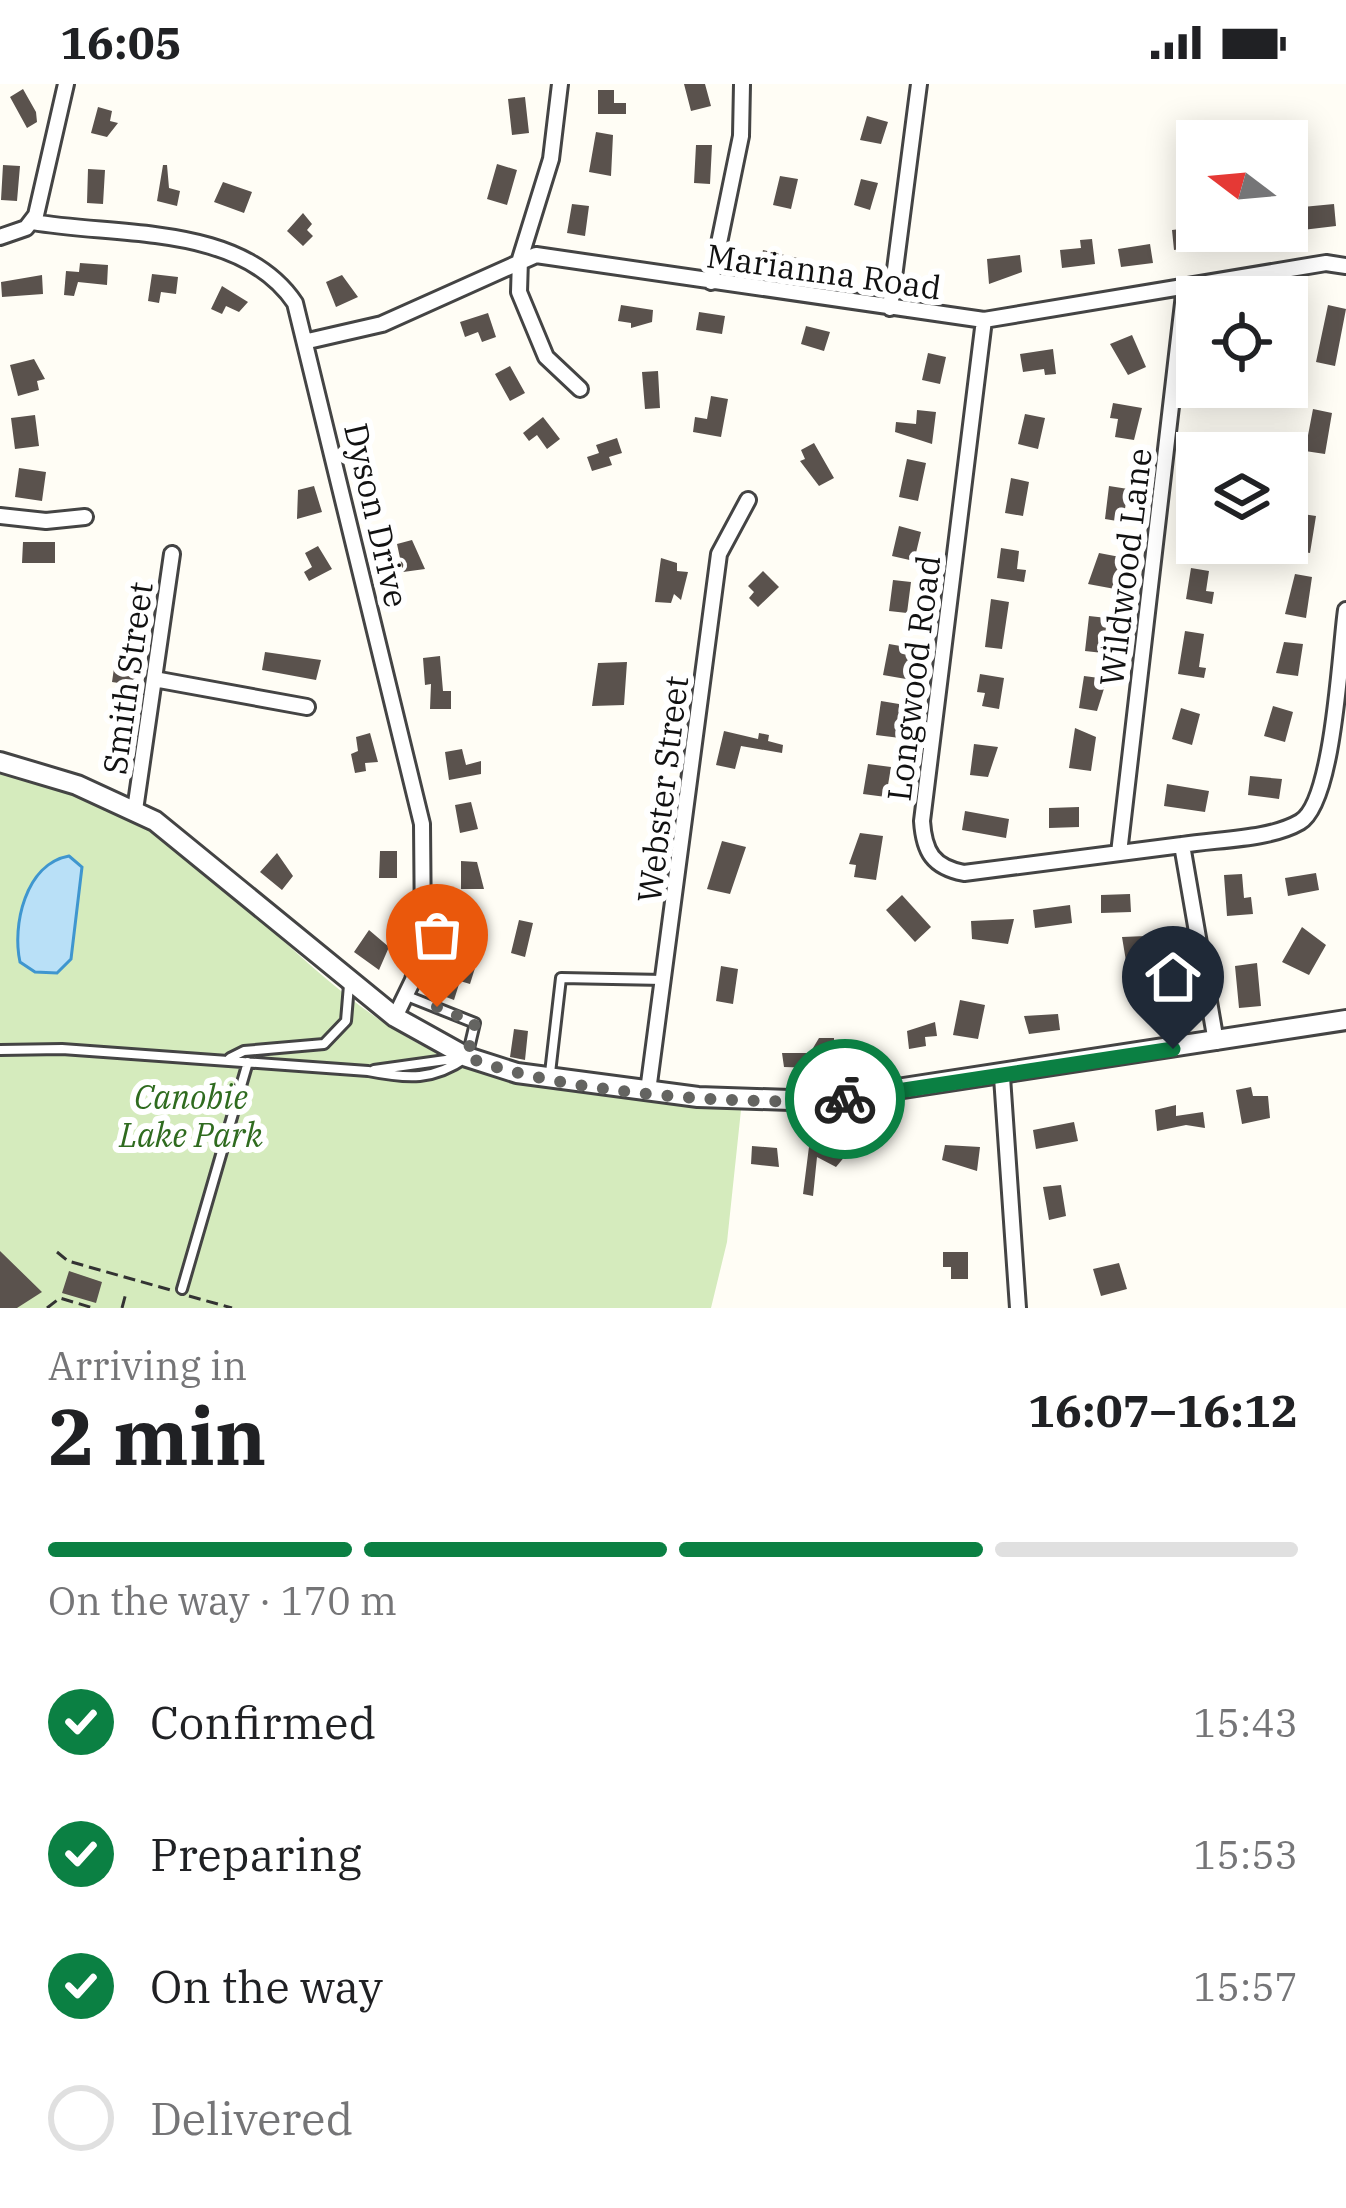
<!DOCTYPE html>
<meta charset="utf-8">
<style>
:root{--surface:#fff;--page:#f2f2f2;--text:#202124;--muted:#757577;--line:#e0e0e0;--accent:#0b8043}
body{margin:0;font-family:"IBM Plex Serif",serif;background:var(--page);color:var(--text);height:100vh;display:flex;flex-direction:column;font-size:45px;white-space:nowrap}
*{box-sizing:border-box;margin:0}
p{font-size:39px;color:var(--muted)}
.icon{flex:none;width:66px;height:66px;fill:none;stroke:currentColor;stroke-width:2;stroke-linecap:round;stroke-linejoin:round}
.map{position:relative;height:1224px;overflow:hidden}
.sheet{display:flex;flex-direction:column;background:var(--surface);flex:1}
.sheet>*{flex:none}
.needle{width:78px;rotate:286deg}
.buttons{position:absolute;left:1176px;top:36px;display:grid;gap:24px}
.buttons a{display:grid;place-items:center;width:132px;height:132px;border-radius:0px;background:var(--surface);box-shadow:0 6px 30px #0003;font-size:60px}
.pin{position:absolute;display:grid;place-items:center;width:102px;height:102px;color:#fff;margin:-123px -51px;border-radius:50% 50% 50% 0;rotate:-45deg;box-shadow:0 0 12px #0007}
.pin .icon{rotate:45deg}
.courier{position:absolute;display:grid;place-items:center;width:120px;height:120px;margin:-60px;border:9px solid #0b8043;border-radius:50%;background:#fff;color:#222;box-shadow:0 3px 15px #0007}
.head em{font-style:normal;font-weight:800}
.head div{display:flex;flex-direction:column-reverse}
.head{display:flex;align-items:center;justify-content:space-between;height:204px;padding:0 48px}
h1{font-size:78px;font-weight:800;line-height:90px}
.bar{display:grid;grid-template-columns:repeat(4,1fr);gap:18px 12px;align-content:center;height:144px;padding:0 48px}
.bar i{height:15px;border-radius:9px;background:var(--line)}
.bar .current{background:var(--accent)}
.bar p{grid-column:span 4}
ol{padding:0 48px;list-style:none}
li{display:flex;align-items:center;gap:36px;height:132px}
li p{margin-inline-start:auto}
li .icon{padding:12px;border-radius:50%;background:var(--accent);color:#fff;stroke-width:4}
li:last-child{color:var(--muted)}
li i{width:66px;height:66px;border:6px solid var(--line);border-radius:50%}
.status{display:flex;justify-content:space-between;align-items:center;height:84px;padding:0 60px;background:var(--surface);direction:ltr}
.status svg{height:33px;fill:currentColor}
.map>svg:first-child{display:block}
.green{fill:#d5ebbd}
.water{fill:#b9e0f7;stroke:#3f96cf;stroke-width:3}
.building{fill:#5a524d}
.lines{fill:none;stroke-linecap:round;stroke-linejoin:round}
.service-casing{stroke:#444;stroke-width:14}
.minor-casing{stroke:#444;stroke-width:20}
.tertiary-casing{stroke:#444;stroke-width:24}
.path{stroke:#333;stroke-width:3;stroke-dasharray:12 6;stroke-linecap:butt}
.service{stroke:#fff;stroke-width:8}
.minor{stroke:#fff;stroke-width:14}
.tertiary{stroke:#fff;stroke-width:18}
.done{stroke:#646461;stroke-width:12;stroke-dasharray:0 21.6}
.route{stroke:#0b8043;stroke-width:15}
.labels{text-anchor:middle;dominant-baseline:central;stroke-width:12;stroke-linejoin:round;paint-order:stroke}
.street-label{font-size:33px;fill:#111;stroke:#fff}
.park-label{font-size:33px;font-style:italic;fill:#2f6b1f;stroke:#fff}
</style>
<div class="status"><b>16:05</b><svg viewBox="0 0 49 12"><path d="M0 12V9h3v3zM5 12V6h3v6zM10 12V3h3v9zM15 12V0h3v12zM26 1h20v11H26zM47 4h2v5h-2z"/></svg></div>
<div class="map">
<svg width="1346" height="1224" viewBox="0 0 1346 1224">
<rect width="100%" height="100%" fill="#fffdf5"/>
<path class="green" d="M0,688C56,704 112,720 161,754C251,816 321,907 419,960C515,1012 634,1012 741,1026L727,1158L711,1224H0Z"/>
<path class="water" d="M69,772L82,783L71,875L57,889L35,888L20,878C12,842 25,780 69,772Z"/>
<path class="building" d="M684,0H705L711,22L691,27Z
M23,5L36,28L37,38L27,44L10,13Z
M598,6H614V19H626V30H598Z
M525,13L529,49L512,51L508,15Z
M98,23L112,27L110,37L118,39L107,53L91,49Z
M867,32L888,38L881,60L860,56Z
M596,48L613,51L611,92L589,88Z
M696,61H712L710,100L694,99Z
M497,80L517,86L507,121L487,115Z
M3,81L20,82L17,117L1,116Z
M163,81H167L169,104L180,107L177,122L157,117Z
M88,85L105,86L103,120L87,119Z
M780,92L798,95L791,125L773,121Z
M861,95L878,99L870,126L854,121Z
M223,98L252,108L244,129L214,118Z
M572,120L589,122L585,152L567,149Z
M1334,120L1336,142L1294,147L1292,124Z
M303,129L312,140L307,146L313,152L303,162L287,147Z
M1197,143L1208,147L1210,161L1174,166L1172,146Z
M1092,155L1095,180L1062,184L1060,166L1081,164L1080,156Z
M1150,160L1153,179L1121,183L1118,165Z
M763,166L806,176L802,193L759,183Z
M1020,171L1022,188L989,200L987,175Z
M80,179L108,181L107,201L78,198L74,212L64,211L66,187L79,188Z
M152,190L178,193L176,210L161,208L159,219L148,217Z
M42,191L43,210L2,213L1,198Z
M342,191L358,213L336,223L326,198Z
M222,202L248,218L239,228L226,222L222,230L211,225Z
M621,221L653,226L652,238L631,244V239L618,237Z
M1328,221L1346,225L1335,282L1316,278Z
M699,228L725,232L722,250L696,246Z
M488,229L496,253L482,258L478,248L465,253L460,238Z
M806,242L830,248L824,267L801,260Z
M1132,251L1146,283L1128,291L1110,260Z
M1053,265L1056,290L1045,291L1044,285L1023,288L1020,270Z
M928,269L946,273L940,300L922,296Z
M34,275L45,295L37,297L39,306L18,312L10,281Z
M510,282L525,309L510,317L495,290Z
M658,287L660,324L645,325L642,288Z
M711,312L728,315L721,353L693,348L695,333L707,335Z
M1113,319L1142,324L1134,356L1115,353L1118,335L1110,334Z
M1313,325L1332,329L1325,370L1305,367Z
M917,326L936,328L932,360L895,348L896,338L916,340Z
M1025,330L1045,334L1038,365L1018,360Z
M35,331L39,362L15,365L11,334Z
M543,333L560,355L547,365L537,351L529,357L523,349Z
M617,354L622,369L609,373L612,381L592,387L587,373L599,369L596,361Z
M814,359L834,394L819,402L800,377L805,375L801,366Z
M907,375L926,379L918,417L899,413Z
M19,384L46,388L42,417L15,413Z
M1011,394L1029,398L1023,432L1005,429Z
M314,402L322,428L297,435L298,406Z
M1109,402L1128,405L1123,438L1105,435Z
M1296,429L1316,432L1310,469L1290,466Z
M899,442L921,448L914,477L892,472Z
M412,456L425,485L403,488L397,460Z
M23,458H55V479H22Z
M318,462L332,485L309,497L304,488L312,483L305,469Z
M1001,464L1019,467L1017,485L1026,486L1024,498L997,494Z
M1099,469L1120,473L1115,505L1088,500Z
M661,474L677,479V487L688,488L681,516L674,510L671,519L655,518Z
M1191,484L1209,487L1206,507L1214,508L1212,520L1186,515Z
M763,487L779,503L758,523L749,514L754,508L748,502Z
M1295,490L1312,493L1306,534L1285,530Z
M893,496L911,498L907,529L889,527Z
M991,515L1009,518L1002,565L985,563Z
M1089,532L1107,534L1103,569L1085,567Z
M1185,547L1204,550L1199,583L1206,584L1204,594L1178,590Z
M1284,558L1303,560L1298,592L1276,589Z
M889,560L912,564L906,595L883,591Z
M265,568L321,576L316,596L262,586Z
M440,572L443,607H451V625H430L431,600L425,601L423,574Z
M115,577L134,581L138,602L112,598Z
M627,578L624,621L592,622L598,579Z
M980,590L1004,594L999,625L982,622L985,609L977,608Z
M1084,592L1107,595L1097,627L1079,624Z
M881,617L899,620L900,654L876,651Z
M1273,622L1293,628L1285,658L1264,652Z
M1181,624L1200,630L1192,661L1172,655Z
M1075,644L1096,653L1091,687L1069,684Z
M724,647L758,655L759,649L769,651L768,657L783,661L782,669L741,662L735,685L716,681Z
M370,649L378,678L365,679L366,687L355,689L351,670L358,667L356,653Z
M974,660L998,663L988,693L970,691Z
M462,665L466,681L481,677V690L449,696L445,668Z
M868,680L891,683L886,713L863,710Z
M1250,692L1282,695L1279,715L1248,711Z
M1167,700L1209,707L1205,728L1164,722Z
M471,718L478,745L460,749L455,721Z
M1079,723V743L1049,744V724Z
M965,727L1009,735L1006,754L962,746Z
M860,749L883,752L876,796L854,793L856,781L849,780Z
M722,757L746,763L730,810L707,805Z
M380,767H397V794H379Z
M277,769L293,792L282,806L260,788Z
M461,777L477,778L484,805H461Z
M1316,789L1319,806L1288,812L1285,794Z
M1242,790L1244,814L1251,813L1253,830L1227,832L1224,791Z
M1130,810L1131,828L1101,829V811Z
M902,811L931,843L915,858L886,826Z
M1070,821L1072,839L1035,844L1033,826Z
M461,823L478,824V840H485L474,863L460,861Z
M1014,835L1008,860L972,855L971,837Z
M519,836L533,839L525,873L511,869Z
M1302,843L1326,861L1309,891L1282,878Z
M369,846L389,863L379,886L354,868Z
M1146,852L1149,884L1127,883L1122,853Z
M461,878L475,884L470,900L460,897L454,916L438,910L448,881L459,885Z
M1257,879L1261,922L1239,924L1235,882Z
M721,882L738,885L733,920L716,917Z
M960,916L985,921L978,955L953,951Z
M1058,930L1060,946L1029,950L1024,932Z
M935,938L937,952L925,953L926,962L909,965L907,947Z
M514,945L528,947L525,976L510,973Z
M819,954H834V975L816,976L815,984L784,983L782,969H810Z
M876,965L877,982L850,984L849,967Z
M1251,1003L1253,1012H1268L1270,1034L1242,1040L1236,1006Z
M1176,1021V1032L1203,1028L1205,1044L1186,1041L1157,1047L1155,1026Z
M1074,1038L1078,1057L1036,1065L1033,1046Z
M811,1047L849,1049L846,1071L836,1083L817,1073L813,1112L803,1110Z
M945,1061L980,1063L977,1087L942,1076Z
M752,1062L777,1064L779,1083L751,1080Z
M1061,1101L1066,1132L1049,1136L1043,1103Z
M0,1167L42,1208L17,1224H0Z
M943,1168H968V1195H951V1183H943Z
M1119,1179L1127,1205L1101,1212L1093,1185Z
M69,1187L102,1198L96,1219L62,1209Z"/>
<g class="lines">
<g class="service-casing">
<path id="service" d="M0,966L62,965L368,987C408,995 433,997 467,973L475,939L407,912
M230,974L244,967L324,960L346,937L349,901
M374,986L460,974
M550,989L561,894L664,896
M182,1205L248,978"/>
</g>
<g class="minor-casing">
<path id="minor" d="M560,0L551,75L520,175L519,208L546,273L580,305
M33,138C118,153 241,139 295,219L422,740L423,853L413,896L395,933
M0,153L26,144L36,131L66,0
M711,198L741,52L742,0
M890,224L919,0
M984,236L922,737C924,768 933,783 964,789L1182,761
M308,257L382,240L536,171L984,236L1326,179L1346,182
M0,432L46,437L85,433
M154,595L307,623
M135,726L172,470
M1119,769L1185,202
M1216,958L1182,761C1217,755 1269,756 1300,738C1334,718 1340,567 1346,526
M1002,993L1018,1224
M648,1007L719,470L748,416"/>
</g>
<g class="tertiary-casing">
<path id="tertiary" d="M0,678L77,701L155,737L395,933L467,973L517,989L698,1013L819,1017L1346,936"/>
</g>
<path class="path" d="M57,1168L68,1177L174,1207
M189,1212L232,1224
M47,1224L60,1214L93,1224
M122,1224L126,1209"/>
<use href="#service" class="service"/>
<use href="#minor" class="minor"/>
<use href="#tertiary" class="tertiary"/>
</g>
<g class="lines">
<path class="done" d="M437,923L475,939L467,973C556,1009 749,1023 845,1015"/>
<path class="route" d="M845,1015L1173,965"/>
</g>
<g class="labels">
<g class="street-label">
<text transform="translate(824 187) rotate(8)">Marianna Road</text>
<text transform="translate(377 431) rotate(77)">Dyson Drive</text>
<text transform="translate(1125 483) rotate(-83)">Wildwood Lane</text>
<text transform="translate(127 594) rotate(-82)">Smith Street</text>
<text transform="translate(913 594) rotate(-83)">Longwood Road</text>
<text transform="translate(662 705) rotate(-83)">Webster Street</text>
</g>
<g class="park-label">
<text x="191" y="1012">Canobie<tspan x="191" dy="38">Lake Park</tspan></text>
</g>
</g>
</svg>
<div class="buttons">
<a><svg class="needle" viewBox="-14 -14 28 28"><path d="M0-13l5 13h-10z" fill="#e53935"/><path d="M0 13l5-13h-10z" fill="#757577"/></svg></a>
<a><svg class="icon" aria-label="locate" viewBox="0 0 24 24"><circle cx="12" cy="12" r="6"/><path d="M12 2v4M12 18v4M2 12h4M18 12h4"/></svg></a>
<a><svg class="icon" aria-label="layers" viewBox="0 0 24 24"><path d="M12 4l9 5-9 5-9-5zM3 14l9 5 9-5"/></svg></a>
</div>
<div class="pin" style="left:437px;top:923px;background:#ea580c"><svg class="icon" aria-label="bag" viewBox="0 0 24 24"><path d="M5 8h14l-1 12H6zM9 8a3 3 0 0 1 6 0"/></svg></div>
<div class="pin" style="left:1173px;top:965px;background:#1f2937"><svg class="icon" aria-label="home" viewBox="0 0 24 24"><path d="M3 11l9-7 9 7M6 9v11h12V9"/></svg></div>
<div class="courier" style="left:845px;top:1015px"><svg class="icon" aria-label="bike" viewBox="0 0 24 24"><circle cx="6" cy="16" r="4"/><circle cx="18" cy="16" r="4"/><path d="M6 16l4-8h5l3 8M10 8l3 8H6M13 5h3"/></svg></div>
</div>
<section class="sheet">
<div class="head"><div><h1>2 min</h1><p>Arriving in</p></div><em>16:07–16:12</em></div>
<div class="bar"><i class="current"></i><i class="current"></i><i class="current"></i><i></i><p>On the way · 170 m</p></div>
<ol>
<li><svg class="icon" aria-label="check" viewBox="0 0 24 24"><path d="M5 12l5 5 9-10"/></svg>Confirmed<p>15:43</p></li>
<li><svg class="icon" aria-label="check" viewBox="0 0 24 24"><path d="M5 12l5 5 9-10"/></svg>Preparing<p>15:53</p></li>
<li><svg class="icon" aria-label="check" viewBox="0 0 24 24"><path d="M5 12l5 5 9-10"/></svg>On the way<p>15:57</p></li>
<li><i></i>Delivered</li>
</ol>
</section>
